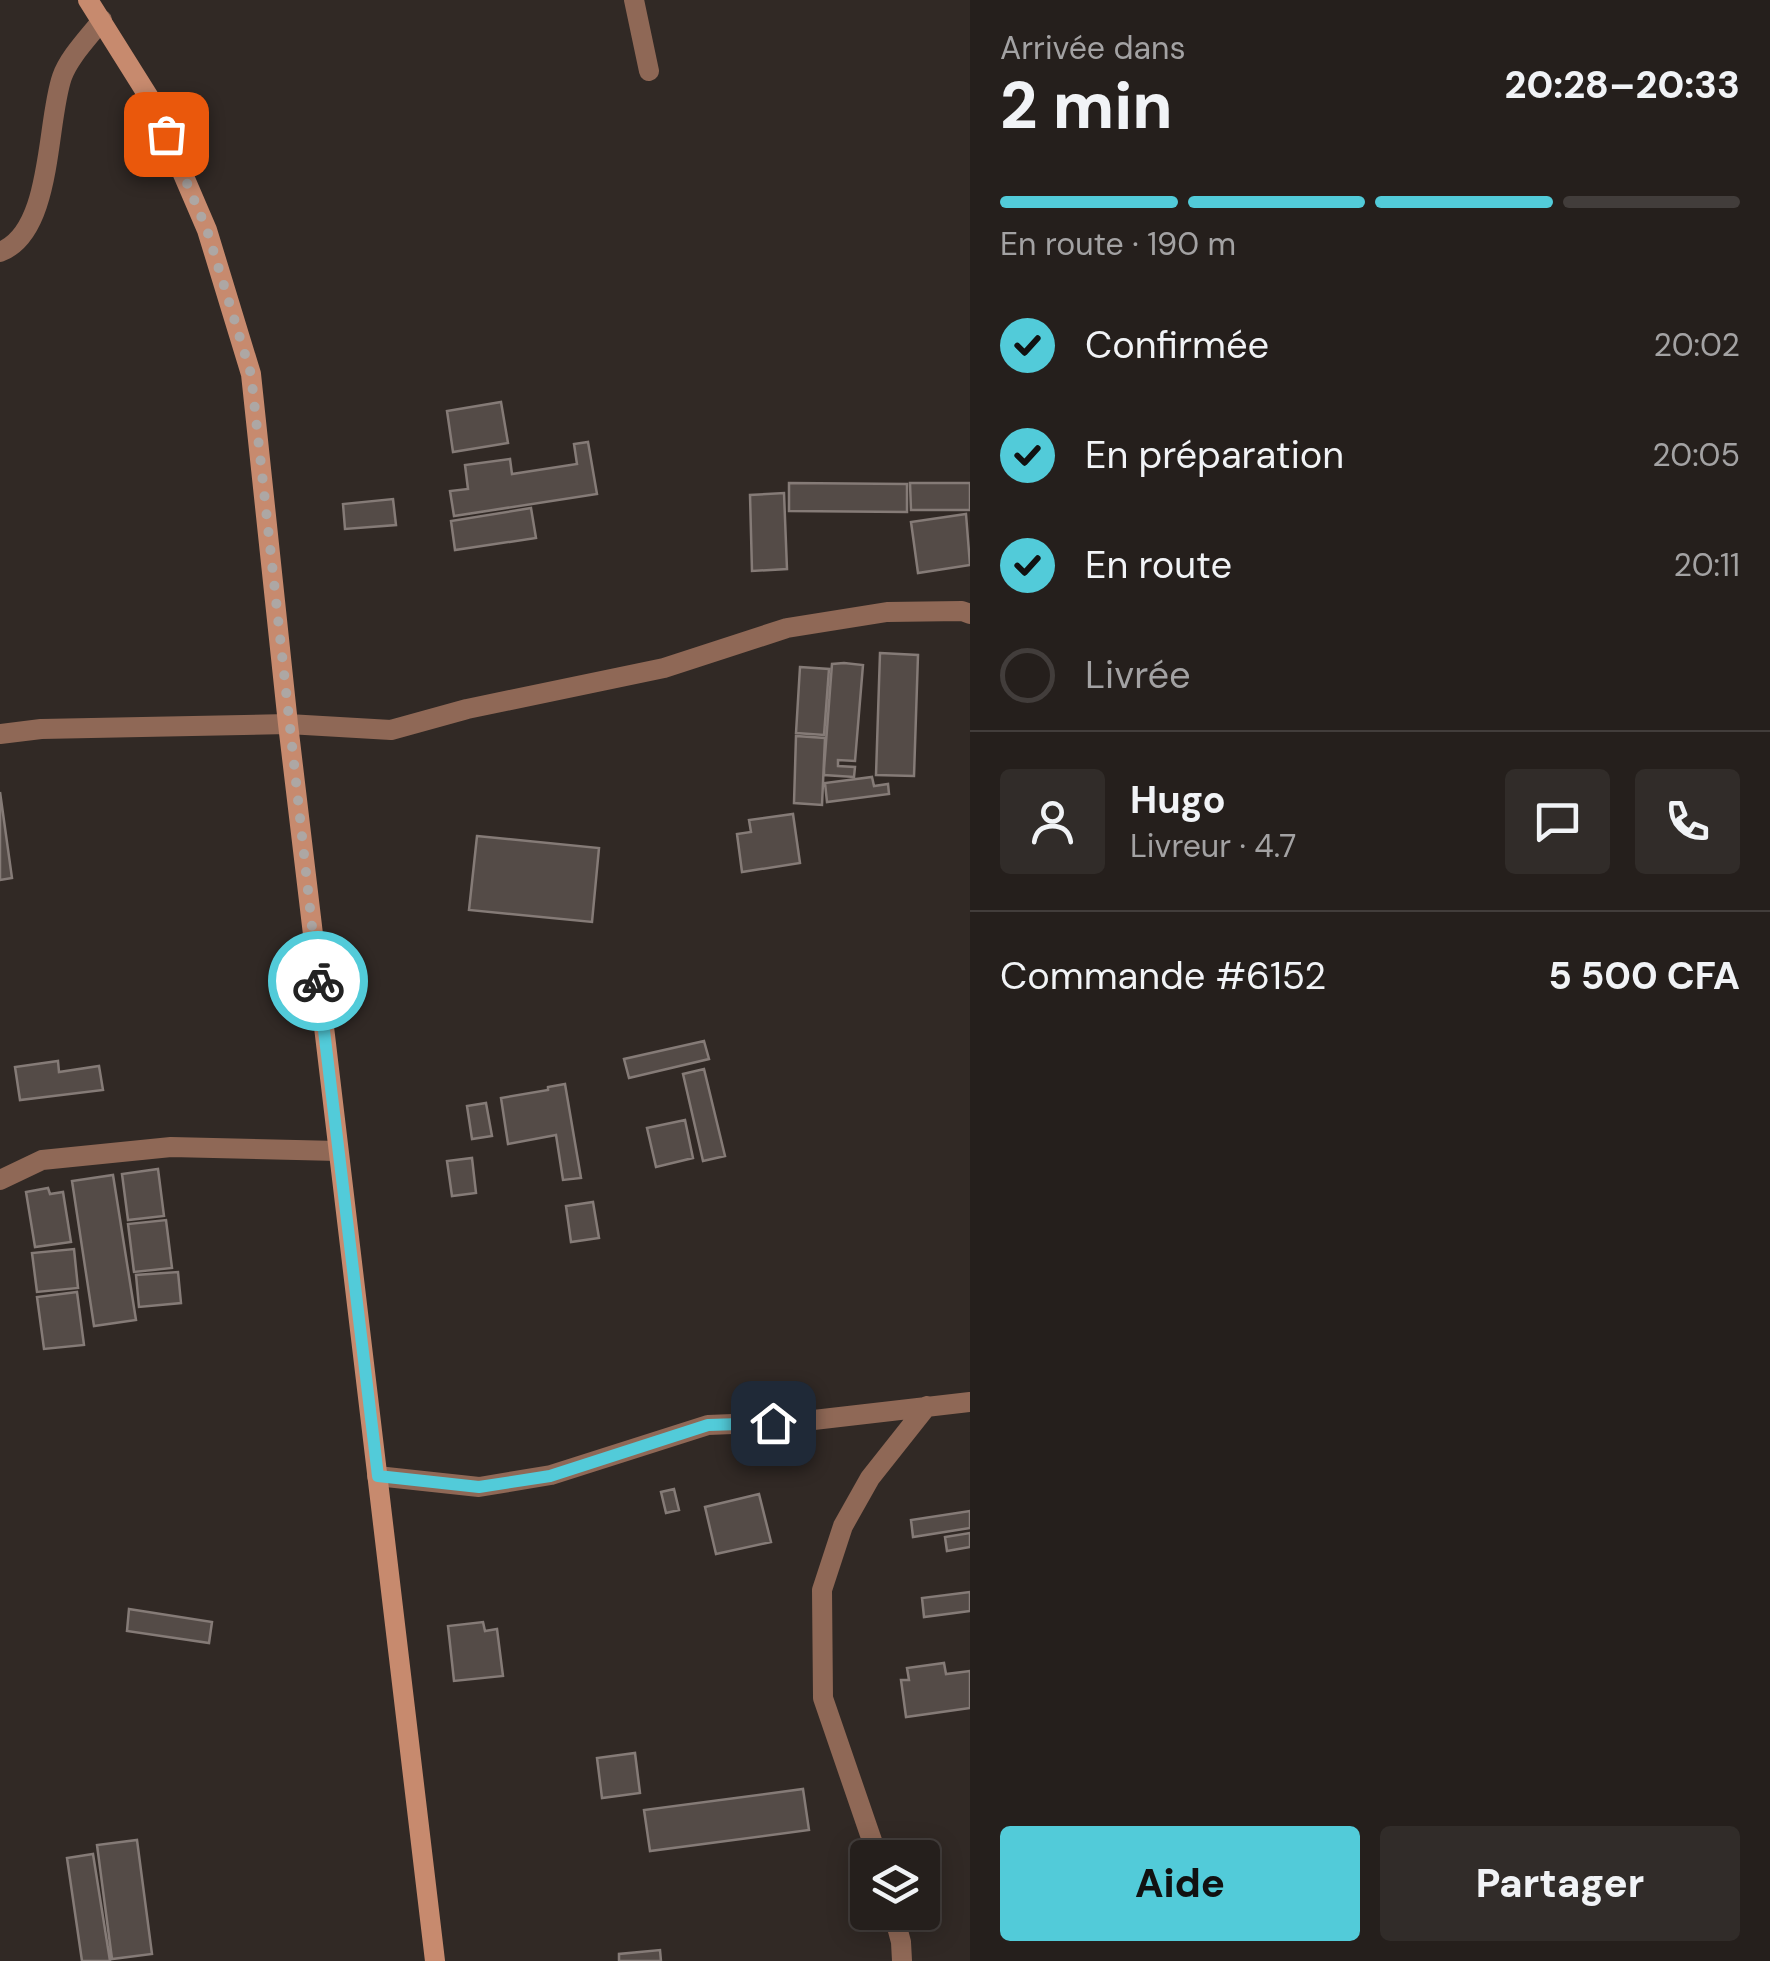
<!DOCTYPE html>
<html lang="fr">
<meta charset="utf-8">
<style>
:root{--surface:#251f1c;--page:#312c29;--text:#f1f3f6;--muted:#a3a2a3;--line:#423d3b;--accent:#52cbd9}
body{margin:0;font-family:"DM Sans",sans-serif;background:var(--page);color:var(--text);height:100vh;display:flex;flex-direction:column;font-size:38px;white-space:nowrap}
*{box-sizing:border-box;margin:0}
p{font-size:32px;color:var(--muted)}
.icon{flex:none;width:55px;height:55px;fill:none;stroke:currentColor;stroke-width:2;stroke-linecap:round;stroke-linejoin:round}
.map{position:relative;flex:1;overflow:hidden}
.drawer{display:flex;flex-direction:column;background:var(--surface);width:800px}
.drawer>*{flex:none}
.buttons{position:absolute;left:850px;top:1840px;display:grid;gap:20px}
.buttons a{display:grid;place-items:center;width:90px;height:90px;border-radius:10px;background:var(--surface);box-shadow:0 5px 25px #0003,0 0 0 2px var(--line);font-size:50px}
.pin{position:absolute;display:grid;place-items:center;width:85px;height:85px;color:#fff;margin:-42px;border-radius:20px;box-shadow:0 5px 15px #0006}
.courier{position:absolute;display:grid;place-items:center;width:100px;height:100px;margin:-50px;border:8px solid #52cbd9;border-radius:50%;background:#fff;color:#222;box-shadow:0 2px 12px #0007}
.summary em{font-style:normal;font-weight:800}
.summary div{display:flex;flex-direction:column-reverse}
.summary{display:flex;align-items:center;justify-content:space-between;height:170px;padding:0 30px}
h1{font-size:65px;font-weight:800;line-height:75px}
.bar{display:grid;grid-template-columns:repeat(4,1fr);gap:15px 10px;align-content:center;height:120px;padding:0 30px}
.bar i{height:12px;border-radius:8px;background:var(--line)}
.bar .current{background:var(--accent)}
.bar p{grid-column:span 4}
.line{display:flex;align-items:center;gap:25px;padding:0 30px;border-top:2px solid var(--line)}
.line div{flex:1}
.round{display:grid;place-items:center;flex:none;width:105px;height:105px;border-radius:10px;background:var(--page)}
ol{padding:0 30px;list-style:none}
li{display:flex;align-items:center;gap:30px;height:110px}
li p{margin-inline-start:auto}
li .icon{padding:10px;border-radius:50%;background:var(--accent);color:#111;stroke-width:4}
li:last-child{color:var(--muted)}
li i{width:55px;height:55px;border:5px solid var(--line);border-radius:50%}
.primary-button{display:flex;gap:20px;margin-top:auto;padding:20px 30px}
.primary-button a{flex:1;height:115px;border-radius:10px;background:var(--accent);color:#111;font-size:40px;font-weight:800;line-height:115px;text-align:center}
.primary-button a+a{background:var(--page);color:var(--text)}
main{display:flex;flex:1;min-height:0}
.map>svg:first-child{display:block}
.building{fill:#544b47;stroke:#857b77;stroke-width:2.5}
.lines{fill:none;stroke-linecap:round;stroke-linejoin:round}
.minor{stroke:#8f6856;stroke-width:20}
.secondary{stroke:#c78a6e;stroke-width:20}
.done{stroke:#ada7a4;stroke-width:10;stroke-dasharray:0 18}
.route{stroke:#52cbd9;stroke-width:12}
</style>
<main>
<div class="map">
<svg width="970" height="1961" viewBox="0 0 970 1961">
<rect width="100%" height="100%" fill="#312925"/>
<path class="building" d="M501,402L508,443L453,452L447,411Z
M588,442L597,494L454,516L450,491L468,489L465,465L510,459L512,474L577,464L574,444Z
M789,483L907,484V512L789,511Z
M910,483H970V510H911Z
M784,493L787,569L752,571L750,495Z
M393,499L396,525L345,529L343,504Z
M531,508L536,538L455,550L451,521Z
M966,514L970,565L918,573L911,522Z
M880,653L918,655L914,776L876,775Z
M844,663L863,665L855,761L838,760V766L855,767L854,777L824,775V769L832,664Z
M800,667L829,669L824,735L796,733Z
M796,736L825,738L822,805L794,803Z
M872,777L874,786L888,784L889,794L827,802L825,783Z
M0,792L12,878L0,880Z
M793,814L800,863L742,872L737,834L751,832L749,820Z
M477,836L599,848L592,922L469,910Z
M704,1041L709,1059L629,1078L624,1059Z
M58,1061L59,1072L99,1066L103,1090L20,1100L15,1067Z
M704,1069L725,1156L703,1161L683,1074Z
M565,1084L581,1178L563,1180L556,1135L508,1144L501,1098L548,1090V1087Z
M486,1103L492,1136L472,1139L467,1106Z
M685,1120L693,1158L656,1167L647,1128Z
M472,1158L476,1193L452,1196L447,1161Z
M158,1169L164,1216L128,1220L122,1174Z
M113,1175L136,1320L94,1326L72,1181Z
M48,1188L50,1194L63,1192L71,1242L35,1247L26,1192Z
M593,1202L599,1238L571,1242L566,1206Z
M166,1220L172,1268L134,1272L128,1224Z
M74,1249L78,1288L37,1292L32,1253Z
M178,1272L181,1303L139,1307L136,1275Z
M77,1292L84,1345L44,1349L37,1297Z
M674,1489L679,1510L666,1513L661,1492Z
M759,1494L771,1542L716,1554L705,1507Z
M970,1511V1528L913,1537L911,1520Z
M970,1533V1547L947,1551L945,1537Z
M970,1592V1611L924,1617L922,1598Z
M129,1609L212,1622L209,1643L127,1631Z
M483,1622L485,1631L497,1629L503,1676L454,1681L448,1626Z
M944,1663L946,1674L970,1671V1708L906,1717L901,1680H909L907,1668Z
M635,1753L640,1793L602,1798L597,1758Z
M803,1789L809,1830L650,1851L644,1810Z
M137,1840L152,1954L112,1959L97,1845Z
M93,1854L110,1961H82L67,1858Z
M660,1950L661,1961H619V1954Z"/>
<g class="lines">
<path class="minor" d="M634,0L649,71
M0,252C53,232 46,123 62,77C69,57 89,37 102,20
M0,734L41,729L288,724L391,730L467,709L664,668L787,628L887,612L962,611L970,614
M0,1180L42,1160L171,1147L338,1151
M377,1476L479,1487L551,1475L708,1425L805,1421L970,1402
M878,1858L823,1698L822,1590L843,1526L870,1478L927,1406
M893,1912L901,1942L902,1961"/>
<path class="secondary" d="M88,0L152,102L207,230L251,374L288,724L435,1961"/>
</g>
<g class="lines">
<path class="done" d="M166,134L207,230L251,374L318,981"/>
<path class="route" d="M318,981L378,1476L479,1487L550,1476L708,1425L773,1423"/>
</g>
</svg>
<div class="buttons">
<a><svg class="icon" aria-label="layers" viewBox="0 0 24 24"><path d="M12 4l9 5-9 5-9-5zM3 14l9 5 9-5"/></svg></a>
</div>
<div class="pin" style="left:166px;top:134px;background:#ea580c"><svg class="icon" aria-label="bag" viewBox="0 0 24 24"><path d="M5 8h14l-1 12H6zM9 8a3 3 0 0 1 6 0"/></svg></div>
<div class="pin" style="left:773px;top:1423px;background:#1f2937"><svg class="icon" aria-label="home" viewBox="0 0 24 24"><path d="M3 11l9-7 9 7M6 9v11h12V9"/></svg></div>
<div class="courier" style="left:318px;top:981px"><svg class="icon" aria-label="bike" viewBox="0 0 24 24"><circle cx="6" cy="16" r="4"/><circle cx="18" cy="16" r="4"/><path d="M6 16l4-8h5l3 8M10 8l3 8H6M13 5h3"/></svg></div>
</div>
<section class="drawer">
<div class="summary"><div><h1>2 min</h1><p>Arrivée dans</p></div><em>20:28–20:33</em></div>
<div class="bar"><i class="current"></i><i class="current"></i><i class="current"></i><i></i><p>En route · 190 m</p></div>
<ol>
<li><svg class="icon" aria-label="check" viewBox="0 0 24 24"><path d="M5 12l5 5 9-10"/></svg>Confirmée<p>20:02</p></li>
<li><svg class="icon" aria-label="check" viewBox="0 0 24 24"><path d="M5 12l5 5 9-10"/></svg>En préparation<p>20:05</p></li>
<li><svg class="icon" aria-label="check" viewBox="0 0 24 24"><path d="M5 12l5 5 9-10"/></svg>En route<p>20:11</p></li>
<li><i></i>Livrée</li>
</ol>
<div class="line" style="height:180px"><a class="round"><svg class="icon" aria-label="person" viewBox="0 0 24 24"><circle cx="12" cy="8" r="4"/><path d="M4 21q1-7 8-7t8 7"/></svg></a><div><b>Hugo</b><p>Livreur · 4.7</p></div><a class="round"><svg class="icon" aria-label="chat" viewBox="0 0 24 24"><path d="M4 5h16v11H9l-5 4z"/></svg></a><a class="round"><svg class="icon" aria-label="phone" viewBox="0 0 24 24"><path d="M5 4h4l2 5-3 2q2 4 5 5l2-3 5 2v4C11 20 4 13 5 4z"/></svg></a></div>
<div class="line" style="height:130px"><div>Commande #6152</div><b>5 500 CFA</b></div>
<div class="primary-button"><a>Aide</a><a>Partager</a></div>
</section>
</main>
